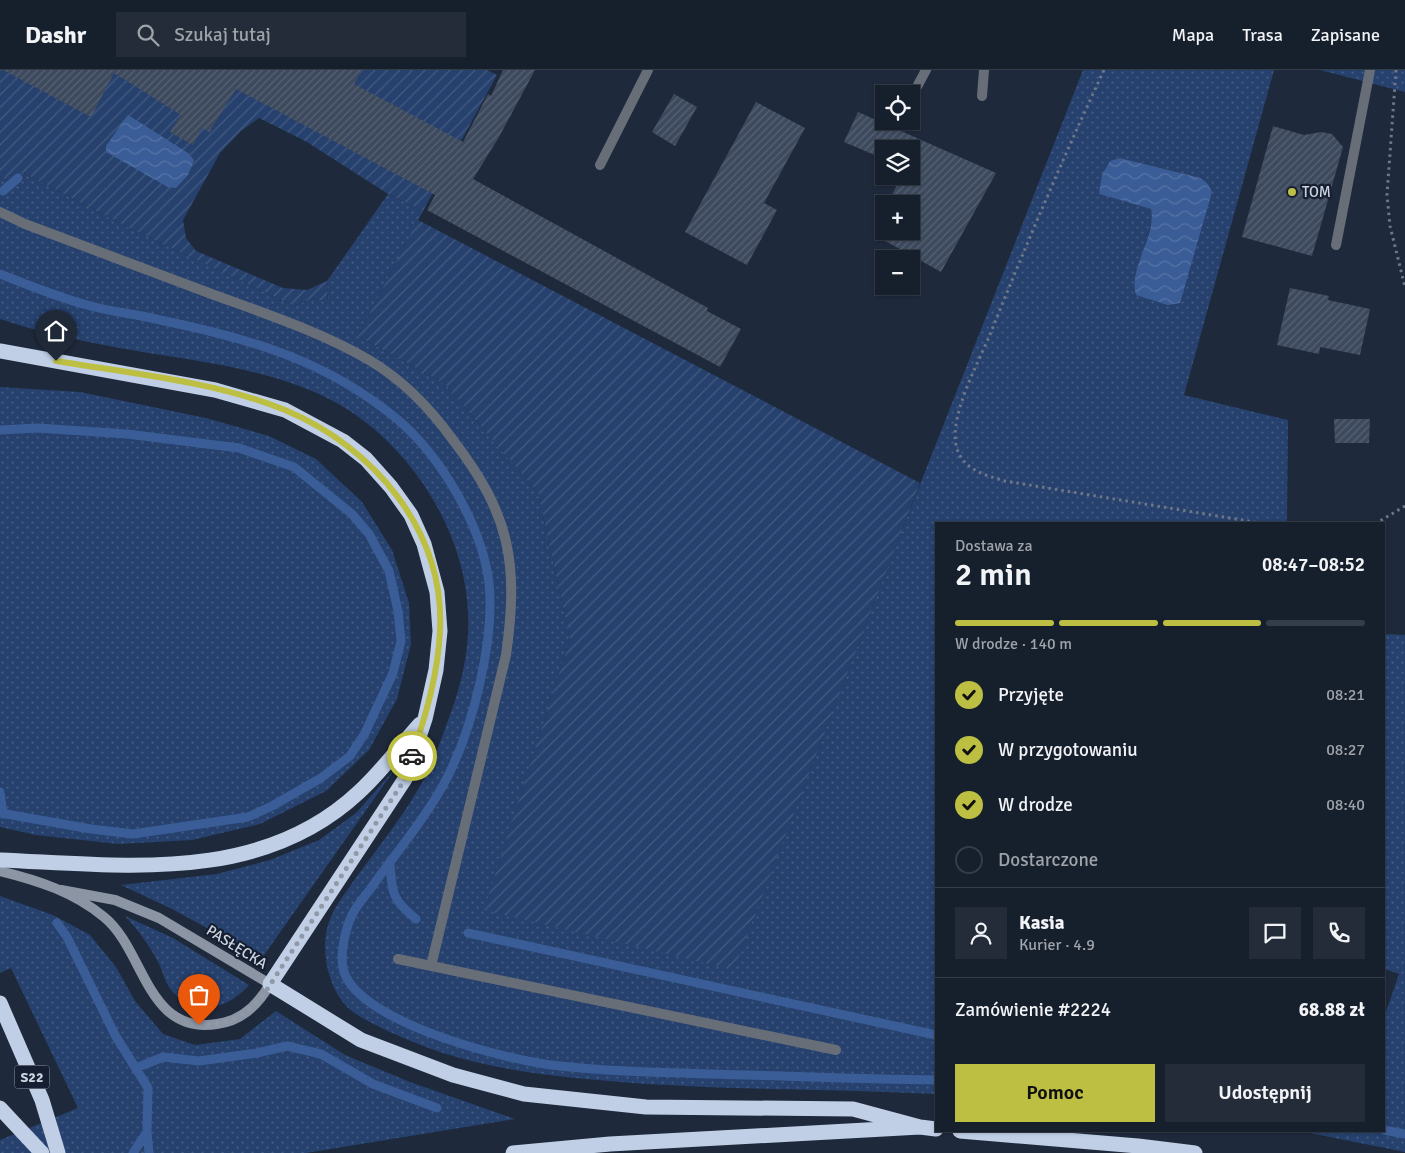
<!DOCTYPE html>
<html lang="pl">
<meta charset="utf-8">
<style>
:root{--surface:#161f2c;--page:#232c38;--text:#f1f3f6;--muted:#9ea2a9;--line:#353d48;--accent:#bdbf43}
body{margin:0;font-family:Signika,sans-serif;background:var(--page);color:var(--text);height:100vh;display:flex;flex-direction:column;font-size:19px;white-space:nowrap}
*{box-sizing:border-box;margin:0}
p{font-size:16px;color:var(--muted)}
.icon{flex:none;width:28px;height:28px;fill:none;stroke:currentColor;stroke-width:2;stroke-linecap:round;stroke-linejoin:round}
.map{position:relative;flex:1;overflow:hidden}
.panel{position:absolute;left:935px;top:452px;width:450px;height:610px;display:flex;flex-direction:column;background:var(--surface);border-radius:0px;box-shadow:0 1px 4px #0004,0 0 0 1px var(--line)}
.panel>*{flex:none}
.controls{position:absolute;left:875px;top:15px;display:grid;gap:10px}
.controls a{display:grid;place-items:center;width:45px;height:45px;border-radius:0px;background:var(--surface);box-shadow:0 1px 4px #0004,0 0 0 1px var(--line);font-size:25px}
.pin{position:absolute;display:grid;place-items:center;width:42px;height:42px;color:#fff;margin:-51px -21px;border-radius:50% 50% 50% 0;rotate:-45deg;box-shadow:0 0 5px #0007}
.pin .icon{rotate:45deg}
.courier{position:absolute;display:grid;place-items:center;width:50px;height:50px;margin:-25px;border:4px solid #bdbf43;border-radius:50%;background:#fff;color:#222;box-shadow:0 1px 6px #0007}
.headline em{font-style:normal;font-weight:600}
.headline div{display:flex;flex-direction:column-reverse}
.headline{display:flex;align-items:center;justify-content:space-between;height:85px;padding:0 20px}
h1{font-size:32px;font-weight:600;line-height:38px}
.bar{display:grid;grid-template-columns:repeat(4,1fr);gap:8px 5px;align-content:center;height:60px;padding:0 20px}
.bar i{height:6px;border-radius:4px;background:var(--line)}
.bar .current{background:var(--accent)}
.bar p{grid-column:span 4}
.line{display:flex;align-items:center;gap:12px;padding:0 20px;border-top:1px solid var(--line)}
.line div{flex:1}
.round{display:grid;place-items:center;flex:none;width:52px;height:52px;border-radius:0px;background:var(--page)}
ol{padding:0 20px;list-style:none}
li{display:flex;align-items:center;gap:15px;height:55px}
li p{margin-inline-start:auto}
li .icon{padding:5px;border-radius:50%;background:var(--accent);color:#111;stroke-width:4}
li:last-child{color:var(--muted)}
li i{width:28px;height:28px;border:2px solid var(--line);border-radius:50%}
.button{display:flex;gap:10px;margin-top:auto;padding:10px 20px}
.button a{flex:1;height:58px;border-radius:0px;background:var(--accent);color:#111;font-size:20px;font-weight:600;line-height:58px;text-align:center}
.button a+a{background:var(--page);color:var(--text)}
header{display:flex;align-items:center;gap:30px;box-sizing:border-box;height:70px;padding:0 25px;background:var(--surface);border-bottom:1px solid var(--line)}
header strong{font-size:24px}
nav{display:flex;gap:28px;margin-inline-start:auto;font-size:18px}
.search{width:350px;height:45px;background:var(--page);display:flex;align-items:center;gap:12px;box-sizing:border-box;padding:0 18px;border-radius:0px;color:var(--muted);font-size:19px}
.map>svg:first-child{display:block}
.grass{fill:url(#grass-dots);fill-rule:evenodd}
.garden{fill:url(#garden-furrows)}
.water{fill:url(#water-waves)}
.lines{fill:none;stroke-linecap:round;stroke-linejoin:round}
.stream{stroke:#3b5d97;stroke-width:9}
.building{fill:url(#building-hatch)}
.path{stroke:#6e7787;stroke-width:3;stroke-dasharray:2.5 4;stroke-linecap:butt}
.lane{stroke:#686e78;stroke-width:10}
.secondary{stroke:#8c95a4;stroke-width:10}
.highway{stroke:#c0cfe6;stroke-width:15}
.done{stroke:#9099a7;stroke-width:5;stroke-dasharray:0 9}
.route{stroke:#bdbf43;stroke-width:6}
.poi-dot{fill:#bdbf43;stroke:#151f31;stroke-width:2}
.labels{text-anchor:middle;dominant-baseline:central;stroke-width:4.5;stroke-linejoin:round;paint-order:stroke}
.shield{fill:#151f31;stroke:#969eac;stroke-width:1}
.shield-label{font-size:14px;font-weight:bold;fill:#ced5e1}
.poi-label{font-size:15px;fill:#ced5e1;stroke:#151f31;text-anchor:start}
.street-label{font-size:15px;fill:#ced5e1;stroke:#151f31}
</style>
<header>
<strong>Dashr</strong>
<div class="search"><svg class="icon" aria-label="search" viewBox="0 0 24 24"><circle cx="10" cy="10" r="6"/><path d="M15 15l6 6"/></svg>Szukaj tutaj</div>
<nav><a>Mapa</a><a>Trasa</a><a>Zapisane</a></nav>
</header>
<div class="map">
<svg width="1405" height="1083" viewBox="0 0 1405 1083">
<defs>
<pattern id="grass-dots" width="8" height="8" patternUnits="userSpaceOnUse" patternTransform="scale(1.25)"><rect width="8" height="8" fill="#26416e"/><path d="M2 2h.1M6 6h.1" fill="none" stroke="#445c82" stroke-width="1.8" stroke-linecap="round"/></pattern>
<pattern id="garden-furrows" width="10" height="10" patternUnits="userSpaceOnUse" patternTransform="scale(1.25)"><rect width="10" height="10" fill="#26416e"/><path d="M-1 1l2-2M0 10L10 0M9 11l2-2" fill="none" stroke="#445c82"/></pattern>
<pattern id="water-waves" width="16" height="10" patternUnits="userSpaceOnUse" patternTransform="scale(1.25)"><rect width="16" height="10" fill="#3b5d97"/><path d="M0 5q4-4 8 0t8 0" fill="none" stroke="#5673a5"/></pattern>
<pattern id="building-hatch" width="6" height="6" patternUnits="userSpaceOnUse" patternTransform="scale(1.25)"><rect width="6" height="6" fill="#3d495d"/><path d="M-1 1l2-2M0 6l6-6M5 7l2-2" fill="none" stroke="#586274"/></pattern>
</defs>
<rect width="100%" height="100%" fill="#1e293b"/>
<path class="grass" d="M1083,0H1274L1184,325L1288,350L1287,454H936V1024C840,1019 743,1020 647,1014C578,1009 510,1004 443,983C421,976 362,952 347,937C329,918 321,884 327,859C331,840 344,825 355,809C376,780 399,752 417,721C430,701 439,676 447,653C458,625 466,596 468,565C473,483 428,400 364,351C301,302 213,294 137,281C91,273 44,264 0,249V106L14,115L22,102L131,159L294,236L313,228L328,233L327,211L388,124L423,141L358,266L445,314L538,423L570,569L485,839L734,899L895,478ZM1120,88L1201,108L1208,114L1212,122L1139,197L1153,148L1151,139L1099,124L1110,91Z
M1320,0H1405V22Z
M0,317L80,322L206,348L269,366L316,389L362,432L392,480L409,533L411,574L397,629L369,680L326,721L260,754L192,770L118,774L36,765L0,757Z
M1384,564L1405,565V1082L1300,1061H1384V948L1399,904L1384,899Z
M395,699L262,888L172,839L121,815L217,804L270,790L319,770L356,743Z
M0,826L53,845L90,865L116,897L135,931L163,964L195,975L240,969L276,941L345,985L410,1012L515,1049L306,1083H0V1070L78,1038L11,898L0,903Z
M125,846L173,868L249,915C228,939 195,948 172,921C164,912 163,900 157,890C148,874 138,860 125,846Z"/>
<path class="garden" d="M0,0H487L497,5L423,141L388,124L307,72L259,48L241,61L220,83L183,150L186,168L196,181L283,218L307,220L327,211L328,233L313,228L294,236L131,159L22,102L14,115L0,106Z
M418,150L920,413L734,900L484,840L570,569L538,423L445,314L358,266Z"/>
<path class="water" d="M128,45L188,83L194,90L188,105L176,118L168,117L106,82V76Z
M1120,88L1201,108L1208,114L1212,122L1180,233L1168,235L1136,225C1128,199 1157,165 1151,139L1099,124L1102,105L1110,91Z"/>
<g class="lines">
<path class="stream" d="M3,121L18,108
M0,204C28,215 57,227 87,235C111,242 136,244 160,250C248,268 326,290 397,349C441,386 482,456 489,513C495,570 473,657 447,708C429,743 400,778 376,811C369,822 358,833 352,845C345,860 339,886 344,902C362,954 510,991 560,996C610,1002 660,1002 710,1004C786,1006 861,1009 936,1010
M0,360L38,358L127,364L239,378L294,397L352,444L369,464L389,501L398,541L401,571L393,603L365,663L350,686L321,708L272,736L248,747L133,764L91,759L0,743
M0,722L3,744
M390,793C392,823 392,830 416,849
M57,853L67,867L115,965L148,1018L147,1062L133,1083
M468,863L936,965
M136,998L163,987L199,991L257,983L287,976L321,984L373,1014L437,1038
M1384,1060L1405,1064
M147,1062L149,1083"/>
</g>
<path class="building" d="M3,0H362L354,14L463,72L488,24L491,26L503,0H535L499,67L473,109L708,238L707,241L741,259L720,297L427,140L435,125L236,19L209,62L202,58L193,75L170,62L181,45L114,3L91,47Z
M674,24L697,37L675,76L652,62Z
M756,32L805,58L764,133L777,140L747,195L685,162Z
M858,42L996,103L941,202L880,168L885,161H911V134H887L902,106H911V79H884V89L844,72Z
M1273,56L1304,65L1321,62L1332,64L1343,77L1312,186L1242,167Z
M1290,218L1329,226L1328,230L1370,239L1360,285L1320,277L1319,284L1277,275Z
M1334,349H1370L1369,373H1335Z"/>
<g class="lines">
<path class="path" d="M1104,0C1063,88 1025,177 989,267C977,295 950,345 956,375C961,399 984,405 1005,411L1266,454
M1396,0L1387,125L1390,156L1405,217
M1375,454L1405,436"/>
<path class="lane" d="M982,26L984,0
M911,28L926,0
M600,95L648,0
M0,142L25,154C86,177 148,200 209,223C263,243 319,261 369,290C403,310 430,338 453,370C510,444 519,493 506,585L431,896
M1336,175L1370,0
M398,889L836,980"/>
<path class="secondary" d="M0,801C37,810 74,822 104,847C145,880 146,965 217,954C241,951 258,935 270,914L159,848L115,830L61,820"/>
<path class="highway" d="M0,281L215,320L285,340L343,371L366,389L391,417L411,445L424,474L437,522L440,561L436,600L425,649L405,709L270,914L361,970L453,1005L524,1024L646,1037L853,1039L920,1057
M0,790C123,795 260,815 359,722C381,702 400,676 420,654
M0,933L42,1030L58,1083
M0,1038L42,1083
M960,1061L1138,1076L1195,1083
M513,1083L610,1074L920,1057L936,1059"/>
</g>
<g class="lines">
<path class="done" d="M199,955C230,954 243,948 264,924L405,709L412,686"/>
<path class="route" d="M56,291C129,303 217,312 285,340C374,377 445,461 440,561C438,604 426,645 412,686"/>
</g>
<circle class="poi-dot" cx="1292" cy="122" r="5"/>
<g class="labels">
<rect class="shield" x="14.5" y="995.5" width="35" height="23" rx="4"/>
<g class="shield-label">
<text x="32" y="1007">S22</text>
</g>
<g class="poi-label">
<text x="1302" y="122">TOM</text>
</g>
<g class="street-label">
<text transform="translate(237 877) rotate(32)">PASŁĘCKA</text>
</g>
</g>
</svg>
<div class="controls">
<a><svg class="icon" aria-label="locate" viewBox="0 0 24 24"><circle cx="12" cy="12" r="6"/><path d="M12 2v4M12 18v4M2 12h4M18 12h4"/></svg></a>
<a><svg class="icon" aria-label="layers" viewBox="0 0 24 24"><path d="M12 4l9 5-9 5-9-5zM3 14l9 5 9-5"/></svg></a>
<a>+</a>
<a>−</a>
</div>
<div class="pin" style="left:199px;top:955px;background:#ea580c"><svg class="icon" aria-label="bag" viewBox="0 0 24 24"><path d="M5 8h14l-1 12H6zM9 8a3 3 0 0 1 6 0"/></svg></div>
<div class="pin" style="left:56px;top:291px;background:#1f2937"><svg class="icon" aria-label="home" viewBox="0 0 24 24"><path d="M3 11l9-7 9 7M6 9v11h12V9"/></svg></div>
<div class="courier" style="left:412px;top:686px"><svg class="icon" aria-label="car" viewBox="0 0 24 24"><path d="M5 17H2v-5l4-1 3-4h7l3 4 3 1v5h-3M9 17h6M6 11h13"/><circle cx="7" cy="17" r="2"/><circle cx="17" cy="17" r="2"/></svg></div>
<section class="panel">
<div class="headline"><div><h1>2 min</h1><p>Dostawa za</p></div><em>08:47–08:52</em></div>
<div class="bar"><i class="current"></i><i class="current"></i><i class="current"></i><i></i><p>W drodze · 140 m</p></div>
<ol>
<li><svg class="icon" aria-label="check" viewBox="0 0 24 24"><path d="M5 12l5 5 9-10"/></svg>Przyjęte<p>08:21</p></li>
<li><svg class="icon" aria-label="check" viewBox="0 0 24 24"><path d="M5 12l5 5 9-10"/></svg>W przygotowaniu<p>08:27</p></li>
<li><svg class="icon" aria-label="check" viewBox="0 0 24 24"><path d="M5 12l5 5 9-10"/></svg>W drodze<p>08:40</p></li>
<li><i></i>Dostarczone</li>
</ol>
<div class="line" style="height:90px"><a class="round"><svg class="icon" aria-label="person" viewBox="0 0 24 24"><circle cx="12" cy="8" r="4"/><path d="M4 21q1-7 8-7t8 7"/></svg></a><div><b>Kasia</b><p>Kurier · 4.9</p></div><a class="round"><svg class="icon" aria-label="chat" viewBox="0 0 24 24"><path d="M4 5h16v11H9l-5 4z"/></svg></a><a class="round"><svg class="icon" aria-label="phone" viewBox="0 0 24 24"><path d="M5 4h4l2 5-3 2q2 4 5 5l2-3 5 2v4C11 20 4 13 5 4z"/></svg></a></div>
<div class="line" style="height:65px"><div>Zamówienie #2224</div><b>68.88 zł</b></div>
<div class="button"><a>Pomoc</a><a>Udostępnij</a></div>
</section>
</div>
